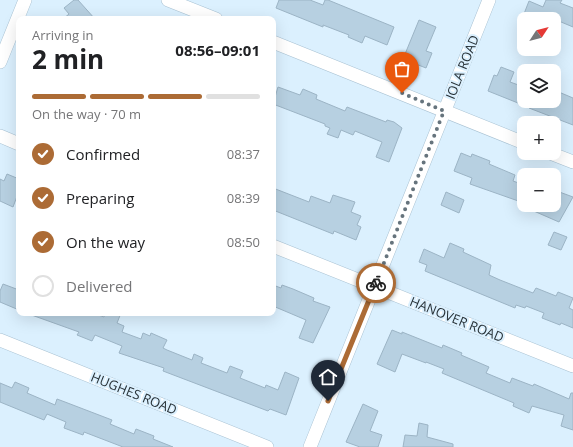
<!DOCTYPE html>
<meta charset="utf-8">
<style>
:root{--surface:#fff;--page:#f6f6f6;--text:#202124;--muted:#757577;--line:#e0e0e0;--accent:#ac6b35}
body{margin:0;font-family:"Open Sans",sans-serif;background:var(--page);color:var(--text);height:100vh;display:flex;flex-direction:column;font-size:15px;white-space:nowrap}
*{box-sizing:border-box;margin:0}
p{font-size:13px;color:var(--muted)}
.icon{flex:none;width:22px;height:22px;fill:none;stroke:currentColor;stroke-width:2;stroke-linecap:round;stroke-linejoin:round}
.map{position:relative;flex:1;overflow:hidden}
.details{position:absolute;left:16px;top:16px;width:260px;height:300px;display:flex;flex-direction:column;background:var(--surface);border-radius:8px;box-shadow:0 4px 16px #0002}
.details>*{flex:none}
.needle{width:26px;rotate:54deg}
.controls{position:absolute;left:517px;top:12px;display:grid;gap:8px}
.controls a{display:grid;place-items:center;width:44px;height:44px;border-radius:8px;background:var(--surface);box-shadow:0 4px 16px #0002;font-size:20px}
.pin{position:absolute;display:grid;place-items:center;width:34px;height:34px;color:#fff;margin:-41px -17px;border-radius:50% 50% 50% 0;rotate:-45deg;box-shadow:0 0 4px #0007}
.pin .icon{rotate:45deg}
.courier{position:absolute;display:grid;place-items:center;width:40px;height:40px;margin:-20px;border:3px solid #ac6b35;border-radius:50%;background:#fff;color:#222;box-shadow:0 1px 5px #0007}
.head em{font-style:normal;font-weight:700}
.head div{display:flex;flex-direction:column-reverse}
.head{display:flex;align-items:center;justify-content:space-between;height:68px;padding:0 16px}
h1{font-size:26px;font-weight:700;line-height:30px}
.bar{display:grid;grid-template-columns:repeat(4,1fr);gap:6px 4px;align-content:center;height:48px;padding:0 16px}
.bar i{height:5px;border-radius:3px;background:var(--line)}
.bar .active{background:var(--accent)}
.bar p{grid-column:span 4}
ol{padding:0 16px;list-style:none}
li{display:flex;align-items:center;gap:12px;height:44px}
li p{margin-inline-start:auto}
li .icon{padding:4px;border-radius:50%;background:var(--accent);color:#fff;stroke-width:4}
li:last-child{color:var(--muted)}
li i{width:22px;height:22px;border:2px solid var(--line);border-radius:50%}
.map>svg:first-child{display:block}
.building{fill:#b7d0e1;stroke:#9cb4c5}
.lines{fill:none;stroke-linecap:round;stroke-linejoin:round}
.minor-casing{stroke:#a9c2d3;stroke-width:14}
.minor{stroke:#fff;stroke-width:13}
.done{stroke:#66747d;stroke-width:4;stroke-dasharray:0 7.2}
.route{stroke:#ac6b35;stroke-width:5}
.labels{text-anchor:middle;dominant-baseline:central;stroke-width:4;stroke-linejoin:round;paint-order:stroke}
.street-label{font-size:13px;fill:#273137;stroke:#dbf0fe}
</style>
<div class="map">
<svg width="573" height="447" viewBox="0 0 573 447">
<rect width="100%" height="100%" fill="#dbf0fe"/>
<path class="building" d="M74,0H78L95,19H63L69,14L64,8Z
M279,0H310L323,5L325,0H328L394,27L387,45L365,36L362,43L348,37L349,35L323,25V27L276,8Z
M546,0H562L560,3L573,8V27L554,19H522L529,1L543,7Z
M419,20L436,27L426,51L432,53L426,68L403,59Z
M501,67L514,72L510,82L524,87L518,103L488,91L494,75L497,76Z
M278,87L300,95L303,89L317,95L316,99L345,111L347,107L386,122L387,120L394,122L402,128L389,162L376,157L382,142L355,131L353,135L341,130L338,138L327,134L330,128L325,126V124L273,104Z
M554,90L573,98V125L529,108L532,101H554Z
M461,153L471,157L472,154L490,161L489,164L515,175L513,181L524,185V203L470,184L472,178L454,171Z
M7,174L19,179V191L13,207L0,201V179L4,181Z
M273,188L309,202L311,196L330,203L333,195L355,202L351,212L361,216L357,225L361,227L356,240L334,231L333,234L273,210Z
M554,190L573,197L559,222L520,205H554Z
M446,192L464,200L459,213L441,205Z
M554,232L567,237L561,250L548,245Z
M450,243L464,249L463,252L491,265L489,275L500,280L533,293L536,288L556,296L558,292L573,298L569,308L573,310V328L561,323L560,325L542,318L544,313L526,306L525,308L516,305L515,308L425,271L427,265L419,262L424,249L444,258Z
M3,284L19,290V310L0,302V291Z
M273,285L281,288L282,285L293,289L314,298L313,301L330,307L313,343L299,338L306,320L273,306Z
M26,313H93L104,317L105,313H121L117,323L124,326L122,332L141,339L143,333L150,336L151,333L167,340L163,348L167,350L192,360L194,354L203,358L201,363L227,373L230,366L243,371L240,378L265,388L266,385L278,390L285,372L299,378L286,415L270,409L268,411L163,371L164,368L119,353L122,346L95,335L92,341L77,335L79,332Z
M392,330L402,334V332L442,348L443,345L462,353L461,355L489,367L486,373L510,383L512,378L533,386L534,384L569,399L571,393H573V430L561,426L564,415L532,406L529,413L513,406L514,403L442,373L444,369L426,362V363L402,354L395,372L377,364Z
M15,382L29,388L27,393L55,405L57,399L65,402L112,420L110,424L134,434L136,429L154,436L153,439L173,447H123L84,432L83,435L64,428L66,422L47,414L44,420L0,402V383L12,388Z
M363,404L378,411L370,431L382,435L378,447H360L346,442Z
M419,423L428,425L427,437L453,444V447H403L405,435L417,436Z"/>
<g class="lines">
<g class="minor-casing">
<path id="minor" d="M168,0L216,19
M273,42L524,143
M0,62L25,0
M0,136L19,144
M550,153L573,162
M273,246L573,366
M0,340L267,447
M310,447L489,0"/>
</g>
<use href="#minor" class="minor"/>
</g>
<g class="lines">
<path class="done" d="M376,283L444,111L402,93"/>
<path class="route" d="M328,401L376,283"/>
</g>
<g class="labels">
<g class="street-label">
<text transform="translate(462 67) rotate(-68)">IOLA ROAD</text>
<text transform="translate(457 319) rotate(22)">HANOVER ROAD</text>
<text transform="translate(134 393) rotate(22)">HUGHES ROAD</text>
</g>
</g>
</svg>
<div class="controls">
<a><svg class="needle" viewBox="-14 -14 28 28"><path d="M0-13l5 13h-10z" fill="#e53935"/><path d="M0 13l5-13h-10z" fill="#757577"/></svg></a>
<a><svg class="icon" aria-label="layers" viewBox="0 0 24 24"><path d="M12 4l9 5-9 5-9-5zM3 14l9 5 9-5"/></svg></a>
<a>+</a>
<a>−</a>
</div>
<div class="pin" style="left:402px;top:93px;background:#ea580c"><svg class="icon" aria-label="bag" viewBox="0 0 24 24"><path d="M5 8h14l-1 12H6zM9 8a3 3 0 0 1 6 0"/></svg></div>
<div class="pin" style="left:328px;top:401px;background:#1f2937"><svg class="icon" aria-label="home" viewBox="0 0 24 24"><path d="M3 11l9-7 9 7M6 9v11h12V9"/></svg></div>
<div class="courier" style="left:376px;top:283px"><svg class="icon" aria-label="bike" viewBox="0 0 24 24"><circle cx="6" cy="16" r="4"/><circle cx="18" cy="16" r="4"/><path d="M6 16l4-8h5l3 8M10 8l3 8H6M13 5h3"/></svg></div>
<section class="details">
<div class="head"><div><h1>2 min</h1><p>Arriving in</p></div><em>08:56–09:01</em></div>
<div class="bar"><i class="active"></i><i class="active"></i><i class="active"></i><i></i><p>On the way · 70 m</p></div>
<ol>
<li><svg class="icon" aria-label="check" viewBox="0 0 24 24"><path d="M5 12l5 5 9-10"/></svg>Confirmed<p>08:37</p></li>
<li><svg class="icon" aria-label="check" viewBox="0 0 24 24"><path d="M5 12l5 5 9-10"/></svg>Preparing<p>08:39</p></li>
<li><svg class="icon" aria-label="check" viewBox="0 0 24 24"><path d="M5 12l5 5 9-10"/></svg>On the way<p>08:50</p></li>
<li><i></i>Delivered</li>
</ol>
</section>
</div>
